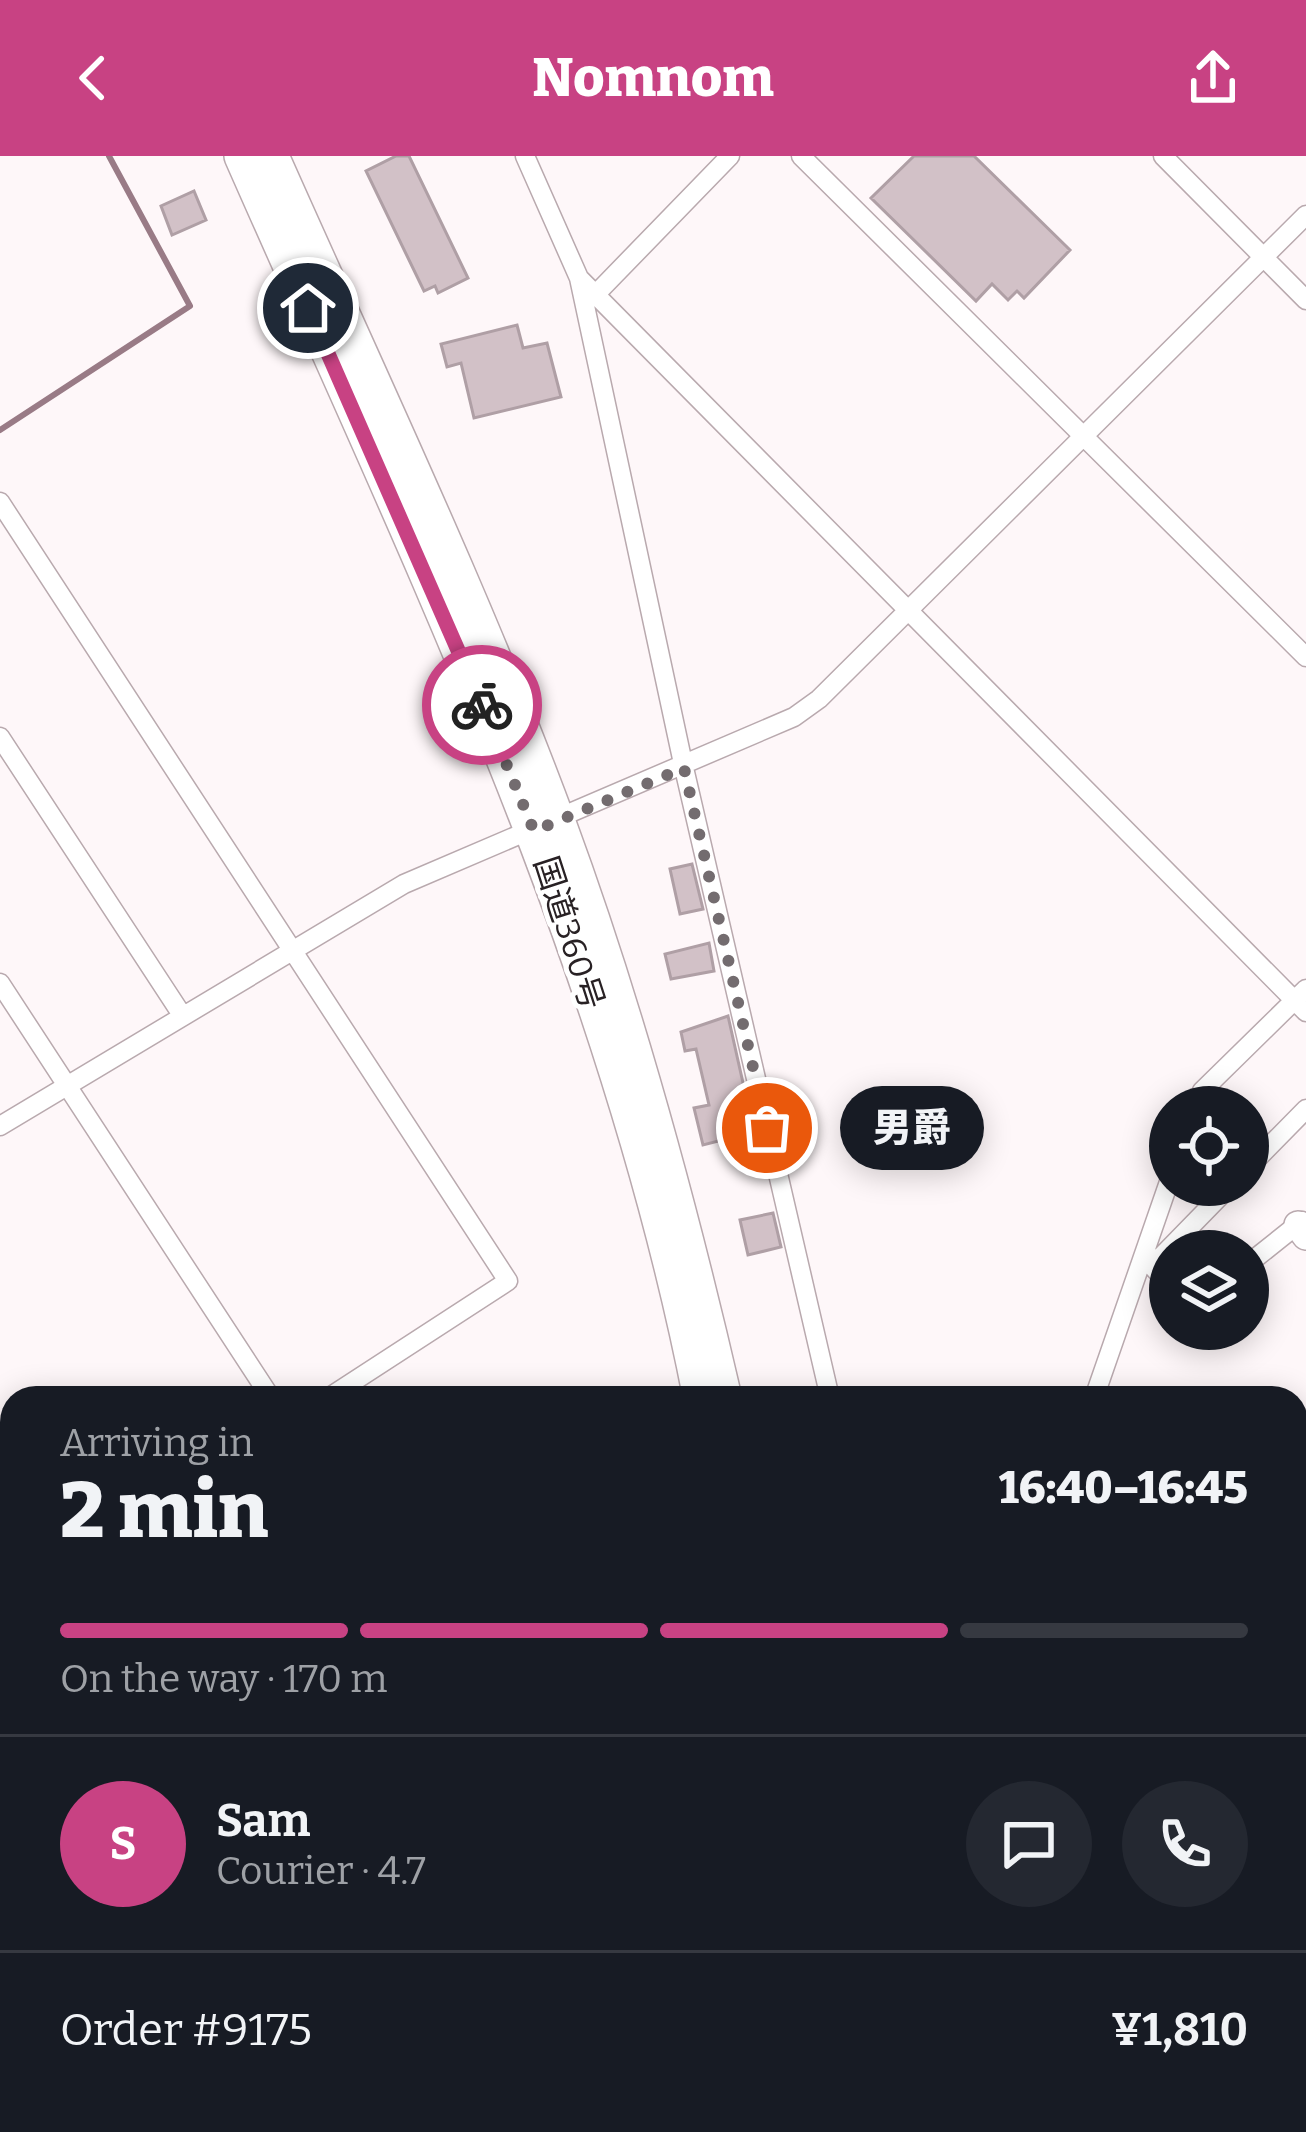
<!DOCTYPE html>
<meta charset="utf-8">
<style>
:root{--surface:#171b24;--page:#242831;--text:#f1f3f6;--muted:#9ea1a6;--line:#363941;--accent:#c84283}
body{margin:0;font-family:Bitter,"Noto Sans JP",serif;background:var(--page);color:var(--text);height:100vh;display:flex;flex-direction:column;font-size:45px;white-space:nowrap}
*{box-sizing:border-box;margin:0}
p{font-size:39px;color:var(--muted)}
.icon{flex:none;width:66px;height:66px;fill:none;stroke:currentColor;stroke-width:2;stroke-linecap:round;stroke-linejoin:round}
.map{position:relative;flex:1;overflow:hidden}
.panel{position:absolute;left:0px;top:1230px;width:1308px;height:747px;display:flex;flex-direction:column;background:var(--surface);border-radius:36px 36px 0 0;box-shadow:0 6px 30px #0003}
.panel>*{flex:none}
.buttons{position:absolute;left:1149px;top:930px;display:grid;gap:24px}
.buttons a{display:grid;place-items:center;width:120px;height:120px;border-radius:50%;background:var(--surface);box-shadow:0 6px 30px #0003;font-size:60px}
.pin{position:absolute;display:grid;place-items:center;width:102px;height:102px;color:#fff;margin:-51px;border:6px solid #fff;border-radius:50%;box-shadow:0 3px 12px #0007}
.courier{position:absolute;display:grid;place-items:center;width:120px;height:120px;margin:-60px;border:9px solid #c84283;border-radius:50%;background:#fff;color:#222;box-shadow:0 3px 15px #0007}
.bubble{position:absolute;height:84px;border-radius:42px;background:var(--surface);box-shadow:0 6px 30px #0003;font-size:39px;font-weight:800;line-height:84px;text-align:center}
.overview em{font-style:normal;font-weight:800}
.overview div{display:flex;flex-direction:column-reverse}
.overview{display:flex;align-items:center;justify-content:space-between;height:204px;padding:0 60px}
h1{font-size:78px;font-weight:800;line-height:90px}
.bar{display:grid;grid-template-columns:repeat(4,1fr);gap:18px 12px;align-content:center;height:144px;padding:0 60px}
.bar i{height:15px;border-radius:9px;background:var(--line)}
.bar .on{background:var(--accent)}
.bar p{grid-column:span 4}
.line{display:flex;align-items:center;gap:30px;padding:0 60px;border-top:3px solid var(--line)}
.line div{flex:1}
.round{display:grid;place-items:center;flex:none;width:126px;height:126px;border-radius:63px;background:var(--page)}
header{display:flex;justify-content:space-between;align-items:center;height:156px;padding:0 60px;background:var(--accent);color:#fff;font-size:54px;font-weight:800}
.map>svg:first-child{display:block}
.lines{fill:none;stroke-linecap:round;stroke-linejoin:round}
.stream{stroke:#997b86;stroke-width:6}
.building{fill:#d2c1c7;stroke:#af9fa5;stroke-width:3}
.street-casing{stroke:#b9a9ae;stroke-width:21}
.secondary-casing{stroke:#b9a9ae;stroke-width:30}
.highway-casing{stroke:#b9a9ae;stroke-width:36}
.street{stroke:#fff;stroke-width:18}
.secondary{stroke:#fff;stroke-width:27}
.highway{stroke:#fff;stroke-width:33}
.done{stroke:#736c6f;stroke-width:12;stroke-dasharray:0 21.6}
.route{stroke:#c84283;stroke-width:15}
.labels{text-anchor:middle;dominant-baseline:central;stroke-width:10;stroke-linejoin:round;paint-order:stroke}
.street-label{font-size:33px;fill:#282124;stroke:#fff}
</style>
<header><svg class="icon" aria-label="back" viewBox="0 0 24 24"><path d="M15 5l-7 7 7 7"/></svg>Nomnom<svg class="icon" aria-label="share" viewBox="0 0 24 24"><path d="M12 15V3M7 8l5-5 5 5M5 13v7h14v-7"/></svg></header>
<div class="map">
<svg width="1306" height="1976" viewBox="0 0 1306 1976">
<rect width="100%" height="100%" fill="#fef7f9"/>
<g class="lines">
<path class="stream" d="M0,274L190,150L109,0"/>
</g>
<path class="building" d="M396,0H409L468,122L438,137L435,130L424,135L366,15Z
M914,0H974L1070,94L1024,142L1017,135L1008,144L992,128L976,145L871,42Z
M194,35L206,64L172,79L161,50Z
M517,169L523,192L547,187L561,241L474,262L461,207L447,211L441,188Z
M692,708L703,753L680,758L670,713Z
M709,787L714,815L671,823L665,798Z
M728,860L754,976L703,989L694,952L709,949L696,893L685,895L681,876Z
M773,1057L781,1091L748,1099L740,1064Z"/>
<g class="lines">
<g class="street-casing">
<path id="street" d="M525,0L579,122L684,612L830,1242
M801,0L1306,501
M1163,0L1306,144
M579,122L1306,856
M595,139L730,0
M0,346L508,1125L328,1242
M0,581L182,859
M0,827L271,1242
M1196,951L1202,935L1306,833
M0,970L404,728L794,561L819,543L1306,59
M1248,1012L1306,953
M1151,1101L1152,1110L1170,1130
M1248,1108L1302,1065
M1152,1110L1231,1029
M1094,1242L1170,1023
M1296,1439L1306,1432
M0,1459L12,1451
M1296,1523L1306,1536
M1296,1717L1306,1730
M0,1774L12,1793
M0,1844L12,1836
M1296,1933L1306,1925
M128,1965L136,1976
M742,1965L749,1976
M404,1976L420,1965
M1242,1976L1256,1965"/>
</g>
<g class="secondary-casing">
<path id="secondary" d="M1298,1069L1306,1080
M0,1297L12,1316
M1296,1698L1306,1690
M442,1965L449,1976
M1211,1965L1220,1976
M943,1976L957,1965"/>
</g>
<g class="highway-casing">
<path id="highway" d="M241,0C419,404 615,805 700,1242
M272,0C370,221 475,440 559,667C628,854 680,1047 725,1242
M806,1965L808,1976
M836,1965L837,1976"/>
</g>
<use href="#street" class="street"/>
<use href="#secondary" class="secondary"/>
<use href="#highway" class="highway"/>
</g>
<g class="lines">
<path class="done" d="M482,549L534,675L684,612L767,972"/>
<path class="route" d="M308,152L482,549"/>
</g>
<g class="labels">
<g class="street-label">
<text transform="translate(569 777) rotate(72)">国道360号</text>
</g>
</g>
</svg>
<div class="buttons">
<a><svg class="icon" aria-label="locate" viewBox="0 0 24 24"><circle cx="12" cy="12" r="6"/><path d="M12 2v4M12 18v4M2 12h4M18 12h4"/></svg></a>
<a><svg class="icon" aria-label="layers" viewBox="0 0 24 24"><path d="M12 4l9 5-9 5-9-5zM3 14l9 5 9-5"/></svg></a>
</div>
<div class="pin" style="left:767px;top:972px;background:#ea580c"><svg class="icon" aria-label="bag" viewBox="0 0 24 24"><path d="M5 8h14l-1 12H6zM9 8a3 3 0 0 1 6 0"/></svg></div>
<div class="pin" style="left:308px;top:152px;background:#1f2937"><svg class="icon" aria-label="home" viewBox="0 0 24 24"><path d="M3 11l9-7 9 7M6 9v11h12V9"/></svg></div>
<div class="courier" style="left:482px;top:549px"><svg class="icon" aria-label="bike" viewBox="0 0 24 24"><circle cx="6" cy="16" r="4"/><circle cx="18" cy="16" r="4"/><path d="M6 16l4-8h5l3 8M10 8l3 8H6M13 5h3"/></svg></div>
<div class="bubble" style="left:840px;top:930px;width:144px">男爵</div>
<section class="panel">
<div class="overview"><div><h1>2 min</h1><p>Arriving in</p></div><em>16:40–16:45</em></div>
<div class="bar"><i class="on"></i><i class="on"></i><i class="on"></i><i></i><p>On the way · 170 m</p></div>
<div class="line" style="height:216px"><b class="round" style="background:var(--accent);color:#fff">S</b><div><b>Sam</b><p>Courier · 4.7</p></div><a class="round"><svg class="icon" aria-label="chat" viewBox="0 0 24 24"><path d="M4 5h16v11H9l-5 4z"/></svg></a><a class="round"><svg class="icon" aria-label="phone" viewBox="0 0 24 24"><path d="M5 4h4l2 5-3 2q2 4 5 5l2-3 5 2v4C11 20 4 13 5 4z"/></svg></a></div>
<div class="line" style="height:156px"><div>Order #9175</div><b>¥1,810</b></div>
</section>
</div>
